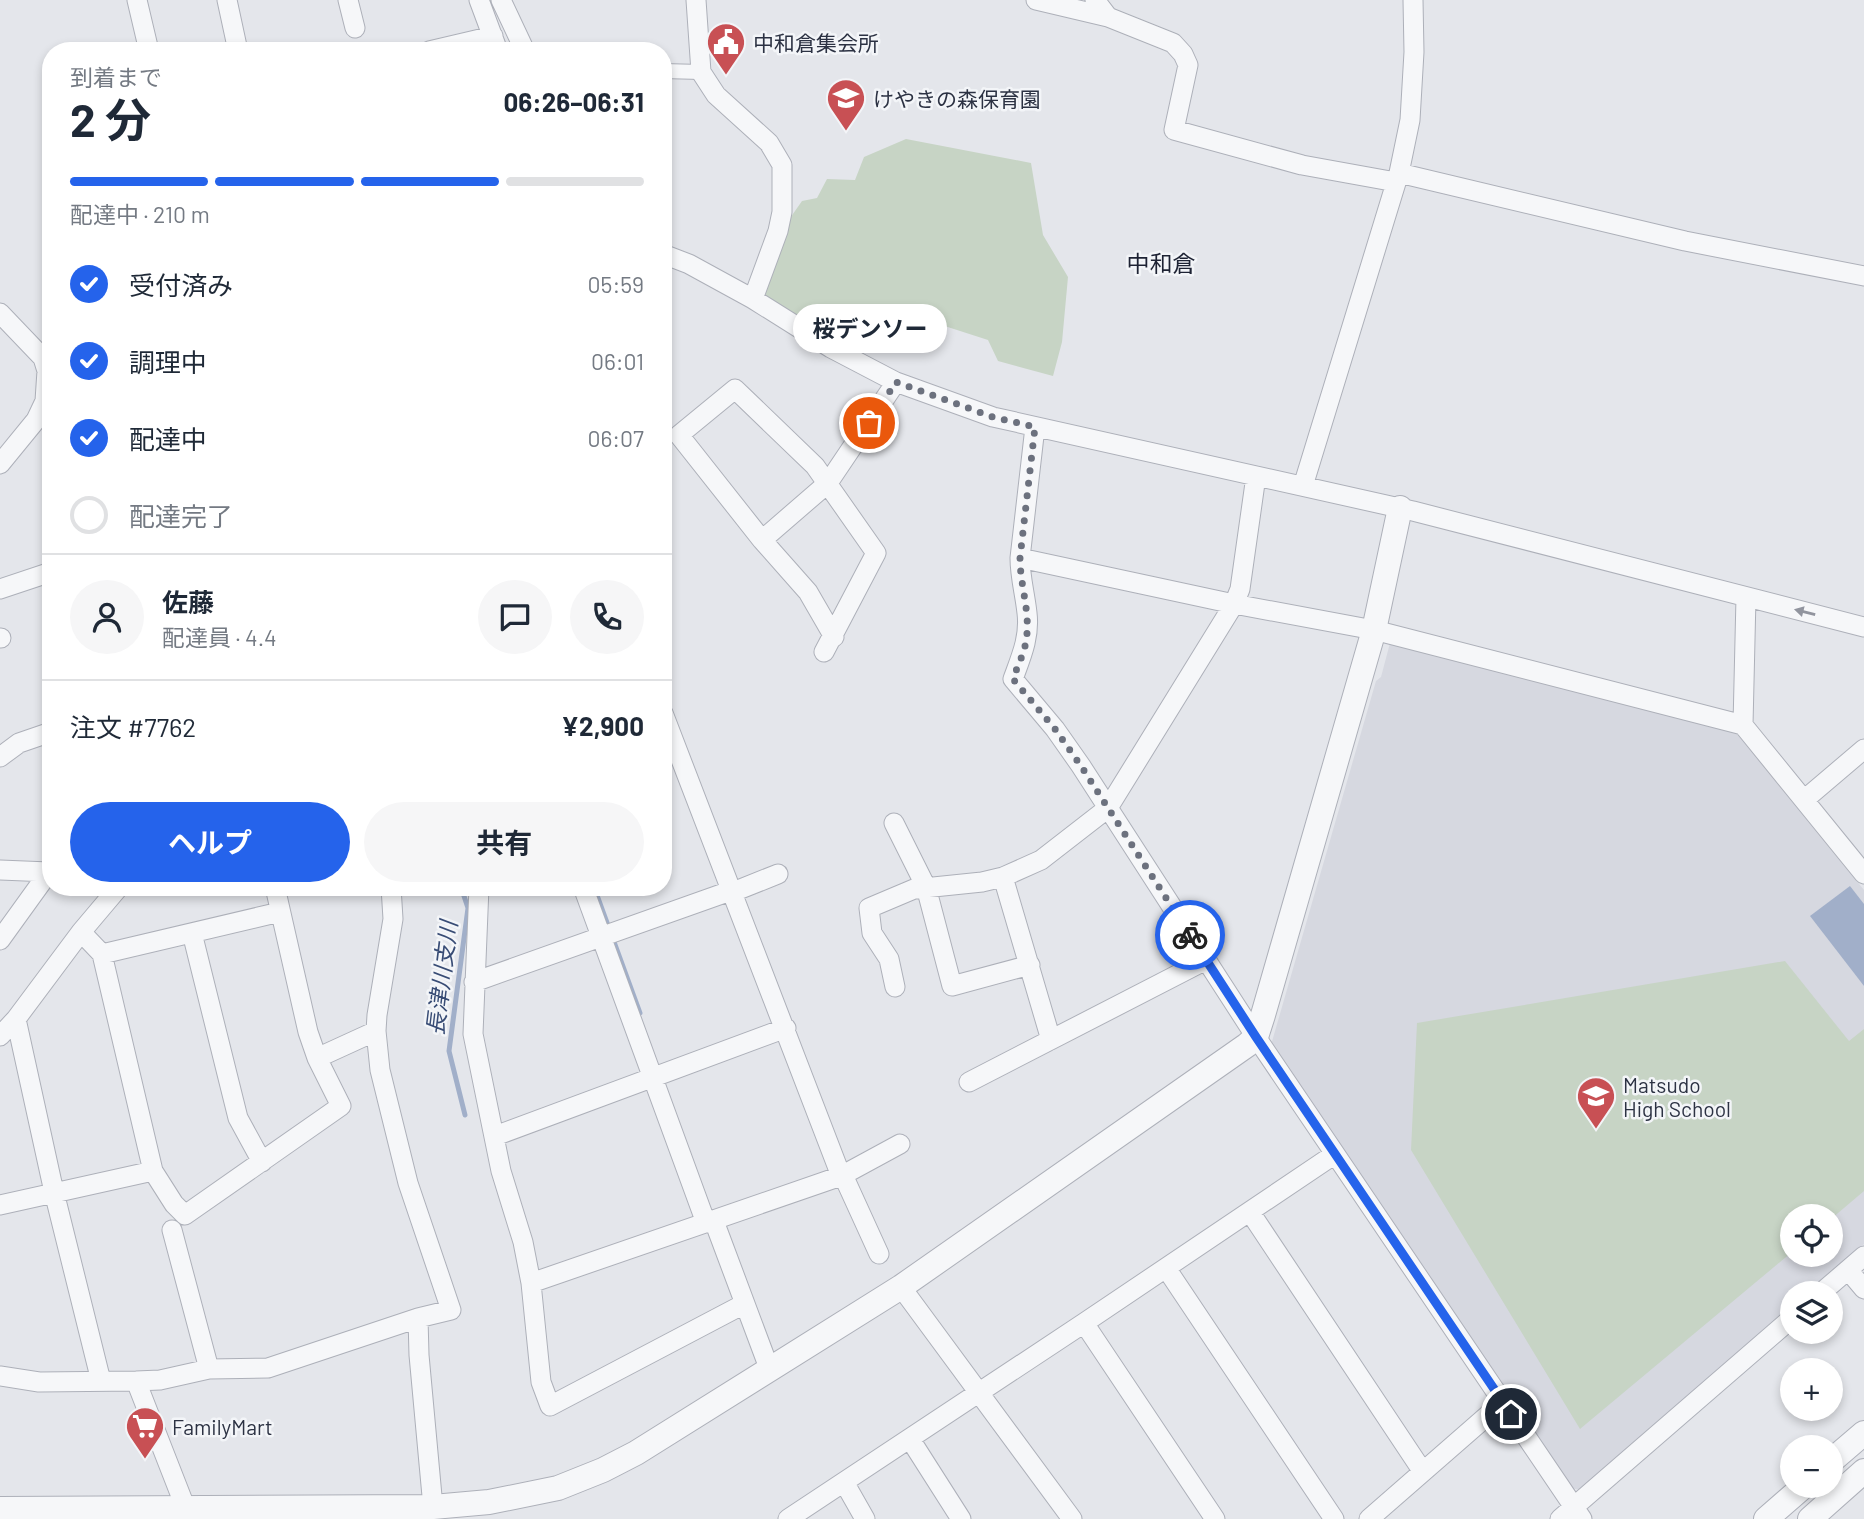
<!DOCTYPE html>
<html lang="ja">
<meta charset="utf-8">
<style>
:root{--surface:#fff;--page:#f6f6f7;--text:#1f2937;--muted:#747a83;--line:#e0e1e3;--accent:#2563eb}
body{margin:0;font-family:Barlow,"Noto Sans JP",sans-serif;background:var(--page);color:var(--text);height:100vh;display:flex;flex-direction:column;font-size:26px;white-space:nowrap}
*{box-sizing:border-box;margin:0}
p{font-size:23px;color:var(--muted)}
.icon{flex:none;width:38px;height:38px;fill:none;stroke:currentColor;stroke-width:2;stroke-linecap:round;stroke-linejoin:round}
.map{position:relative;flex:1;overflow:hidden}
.panel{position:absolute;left:42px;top:42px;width:630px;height:854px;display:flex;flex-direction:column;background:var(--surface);border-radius:28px;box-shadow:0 4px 10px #0003}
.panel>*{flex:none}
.tools{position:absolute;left:1780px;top:1204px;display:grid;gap:14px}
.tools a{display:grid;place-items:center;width:63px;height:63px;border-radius:50%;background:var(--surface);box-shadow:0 4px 10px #0003;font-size:35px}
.pin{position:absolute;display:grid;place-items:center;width:60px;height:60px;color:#fff;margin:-30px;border:4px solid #fff;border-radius:50%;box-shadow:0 2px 7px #0007}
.courier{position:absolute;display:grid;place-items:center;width:70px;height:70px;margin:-35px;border:5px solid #2563eb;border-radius:50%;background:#fff;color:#222;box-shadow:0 2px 9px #0007}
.bubble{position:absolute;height:49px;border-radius:24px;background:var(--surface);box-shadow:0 4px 10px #0003;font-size:23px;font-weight:700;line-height:49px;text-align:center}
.headline em{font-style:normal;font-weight:700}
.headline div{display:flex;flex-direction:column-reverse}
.headline{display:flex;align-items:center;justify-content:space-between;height:119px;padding:0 28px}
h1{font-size:46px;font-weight:700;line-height:52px}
.bar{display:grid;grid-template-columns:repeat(4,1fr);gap:10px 7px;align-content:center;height:84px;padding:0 28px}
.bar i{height:9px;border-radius:5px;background:var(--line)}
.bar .current{background:var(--accent)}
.bar p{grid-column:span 4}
.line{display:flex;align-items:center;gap:18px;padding:0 28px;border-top:2px solid var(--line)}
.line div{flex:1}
.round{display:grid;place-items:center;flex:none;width:74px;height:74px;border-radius:37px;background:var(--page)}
ol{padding:0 28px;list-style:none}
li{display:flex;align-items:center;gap:21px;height:77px}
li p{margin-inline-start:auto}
li .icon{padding:7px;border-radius:50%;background:var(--accent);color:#fff;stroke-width:4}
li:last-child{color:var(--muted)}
li i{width:38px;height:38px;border:4px solid var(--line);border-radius:50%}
.primary-button{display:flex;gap:14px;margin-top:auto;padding:14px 28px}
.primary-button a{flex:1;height:80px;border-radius:42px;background:var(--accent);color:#fff;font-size:28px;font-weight:700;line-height:80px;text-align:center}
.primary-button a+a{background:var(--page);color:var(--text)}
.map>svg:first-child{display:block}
.built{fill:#d6d8e0;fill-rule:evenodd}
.green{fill:#c7d4c5}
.water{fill:#a1afc9}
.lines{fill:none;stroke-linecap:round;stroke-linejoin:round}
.stream{stroke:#a1afc9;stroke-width:5}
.pedestrian-casing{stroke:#adb0b9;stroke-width:16}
.minor-casing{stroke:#adb0b9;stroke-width:21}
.tertiary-casing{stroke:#adb0b9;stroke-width:26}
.pedestrian{stroke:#f6f7f9;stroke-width:14}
.minor{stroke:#f6f7f9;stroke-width:19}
.tertiary{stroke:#f6f7f9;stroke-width:24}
.oneway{fill:#91949e}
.done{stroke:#6c717e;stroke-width:7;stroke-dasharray:0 12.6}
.route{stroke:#2563eb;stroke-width:9}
.labels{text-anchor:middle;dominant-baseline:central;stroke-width:5;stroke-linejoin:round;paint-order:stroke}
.poi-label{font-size:21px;fill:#2c3243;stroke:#f3f5f8;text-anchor:start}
.neighbourhood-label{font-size:23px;fill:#1e2334;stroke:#f3f5f8}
.water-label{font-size:23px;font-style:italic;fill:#384c75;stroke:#f3f5f8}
</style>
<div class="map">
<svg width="1864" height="1519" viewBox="0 0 1864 1519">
<rect width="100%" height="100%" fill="#e4e6eb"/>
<path class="built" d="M1390,643L1736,732L1864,890V1244L1807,1293H1792V1306L1581,1490L1570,1488L1271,1045L1376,681L1381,677ZM1792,1216H1830V1255H1792Z"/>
<path class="green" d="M906,139L1031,163L1043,235L1068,277L1062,342L1053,376L998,361L988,340L926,320L872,349L780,308L762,292L788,221L802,201L817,198L827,179L855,180L864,157Z
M1785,961L1849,1041L1864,1029V1191L1831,1219L1830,1216H1792V1252L1580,1429L1411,1150L1417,1023Z"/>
<path class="water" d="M1850,886L1864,904V986L1810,916Z"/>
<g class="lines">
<path class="stream" d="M461,887L468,908L449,1051L465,1115
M594,887L640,1013"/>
<g class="pedestrian-casing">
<path id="pedestrian" d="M663,71L701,72"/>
</g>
<g class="minor-casing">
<path id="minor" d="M137,0L149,51
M227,0L238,51
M348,0L355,28
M479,0L498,51
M501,0L525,51
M696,0L701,72L716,95L769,143L782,165V212L778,231L753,299
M1036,0L1108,17
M1095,0L1108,17L1173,43L1183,54L1188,65L1174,130L1302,165L1396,182
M429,51L493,36
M1399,173L1685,241L1864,276
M663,254L689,264L753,299L831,348L896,382L993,417L1413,511L1864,627
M0,313L43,358L47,371L45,401L36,420L0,464
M1035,427L1020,558C1020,577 1025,594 1027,613C1030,637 1021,657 1013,679L1055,729L1081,766L1256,1037L1582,1519
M1303,486L1399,173L1410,120L1414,52L1413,0
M762,540L828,483L896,382
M1020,558L1234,604L1374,630L1743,725
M0,589L51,572
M1746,597L1743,725L1864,874
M0,638H1
M824,652L876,553L815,466L735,389L679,435L762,540L808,592L834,637
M663,713L841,1176
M0,757L19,743L51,732
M1804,800L1864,749
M894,823L926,887L952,986L1030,965
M0,870L49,872L0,940
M1003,877L1051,1040
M479,887L473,1034L501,1171L523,1242L531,1283L541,1382L550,1406L744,1304
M583,887L706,1223
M733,892L778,874
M192,933L238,1118L262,1162
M102,954L280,912
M474,982L733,890
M895,987L889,959L872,933L869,908L914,889L982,882L1003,877L1041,860L1108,808L1234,604L1240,589L1256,476
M16,1019L54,1192L101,1381
M0,1036L16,1019L81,932L119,887
M317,1058L376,1031
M969,1082L1206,960
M495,1136L786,1028
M153,1171L174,1204L185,1215L341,1106L317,1058L308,1032L275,887
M843,1175L879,1254
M0,1205L153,1171L102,954L81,932
M1250,1212L1423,1472
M714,1221L769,1368
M172,1230L209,1369
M1166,1268L1334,1519
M1848,1270L1864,1289
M531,1283L841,1176L900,1144
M901,1287L1072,1519
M1821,1293L1864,1256
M418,1318L419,1355L433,1507
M1084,1323L1215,1519
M0,1376L39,1382L136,1381L160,1380L209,1369L268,1368L418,1318L451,1310L408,1183L380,1070L376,1031L377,1015L393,919L391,887
M136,1381L186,1509
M910,1439L961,1519
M844,1482L865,1519
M788,1519L1084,1323L1335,1154
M1369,1519L1503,1402
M1560,1519L1792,1318"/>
</g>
<g class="tertiary-casing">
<path id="tertiary" d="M1830,1462L1864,1433
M0,1509L433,1507L489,1502L558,1488L603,1470L636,1453L901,1287L1247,1045L1256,1037L1263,1015L1374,630L1400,508
M1766,1519L1804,1486
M1810,1519L1864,1471"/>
</g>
<use href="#pedestrian" class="pedestrian"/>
<use href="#minor" class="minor"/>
<use href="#tertiary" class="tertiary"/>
</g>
<defs><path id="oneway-solid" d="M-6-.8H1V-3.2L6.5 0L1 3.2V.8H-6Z" transform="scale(1.75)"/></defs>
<use class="oneway" href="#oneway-solid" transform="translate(1805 612) rotate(-166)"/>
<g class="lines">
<path class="done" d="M869,423L896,382L993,417L1035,427L1020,558C1020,586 1031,613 1026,641C1024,654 1017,667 1013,679L1055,729L1081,766L1190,935"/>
<path class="route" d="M1190,935L1256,1037L1511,1414"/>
</g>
<defs>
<g id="civic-pin" transform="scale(2.0125)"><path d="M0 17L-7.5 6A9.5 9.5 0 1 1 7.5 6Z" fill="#c85054" stroke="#f3f5f8"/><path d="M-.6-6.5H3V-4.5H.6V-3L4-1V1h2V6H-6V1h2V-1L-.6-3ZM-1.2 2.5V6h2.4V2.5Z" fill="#fff"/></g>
<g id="school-pin" transform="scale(2.0125)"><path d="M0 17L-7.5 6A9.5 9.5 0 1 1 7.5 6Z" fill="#c85054" stroke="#f3f5f8"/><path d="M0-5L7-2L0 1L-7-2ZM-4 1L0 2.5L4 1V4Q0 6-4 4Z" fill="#fff"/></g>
<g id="supermarket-pin" transform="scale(2.0125)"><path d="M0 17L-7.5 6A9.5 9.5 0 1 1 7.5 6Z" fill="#c85054" stroke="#f3f5f8"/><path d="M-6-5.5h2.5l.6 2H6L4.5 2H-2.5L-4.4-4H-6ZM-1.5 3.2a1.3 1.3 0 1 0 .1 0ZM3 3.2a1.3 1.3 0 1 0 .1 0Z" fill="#fff"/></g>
</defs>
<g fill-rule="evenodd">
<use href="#civic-pin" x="726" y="42"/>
<use href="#school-pin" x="846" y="98"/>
<use href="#school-pin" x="1596" y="1096"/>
<use href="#supermarket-pin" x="145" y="1426"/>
</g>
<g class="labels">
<g class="poi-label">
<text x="753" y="42">中和倉集会所</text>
<text x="873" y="98">けやきの森保育園</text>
<text x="1623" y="1084">Matsudo<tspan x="1623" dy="24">High School</tspan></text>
<text x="172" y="1426">FamilyMart</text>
</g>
<g class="neighbourhood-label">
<text x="1161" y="263">中和倉</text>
</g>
<g class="water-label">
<text transform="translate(441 978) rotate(-83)">長津川支川</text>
</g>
</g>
</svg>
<div class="tools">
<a><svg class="icon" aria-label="locate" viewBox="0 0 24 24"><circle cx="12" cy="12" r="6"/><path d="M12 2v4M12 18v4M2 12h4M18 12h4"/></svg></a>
<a><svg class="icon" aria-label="layers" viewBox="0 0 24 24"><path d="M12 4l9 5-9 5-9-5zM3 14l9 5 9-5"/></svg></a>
<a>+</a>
<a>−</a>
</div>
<div class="pin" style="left:869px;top:423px;background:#ea580c"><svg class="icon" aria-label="bag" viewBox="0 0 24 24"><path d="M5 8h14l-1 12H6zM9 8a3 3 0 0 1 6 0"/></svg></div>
<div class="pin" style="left:1511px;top:1414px;background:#1f2937"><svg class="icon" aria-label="home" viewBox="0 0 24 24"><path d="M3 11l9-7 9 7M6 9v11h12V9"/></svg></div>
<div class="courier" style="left:1190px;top:935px"><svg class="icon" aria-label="bike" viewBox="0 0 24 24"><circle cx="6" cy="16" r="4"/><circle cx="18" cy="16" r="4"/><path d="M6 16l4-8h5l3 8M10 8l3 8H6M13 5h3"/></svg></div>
<div class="bubble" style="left:793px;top:304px;width:154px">桜デンソー</div>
<section class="panel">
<div class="headline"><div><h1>2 分</h1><p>到着まで</p></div><em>06:26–06:31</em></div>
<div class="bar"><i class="current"></i><i class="current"></i><i class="current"></i><i></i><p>配達中 · 210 m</p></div>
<ol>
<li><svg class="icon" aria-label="check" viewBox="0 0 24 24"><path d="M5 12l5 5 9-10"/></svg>受付済み<p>05:59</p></li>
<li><svg class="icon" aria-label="check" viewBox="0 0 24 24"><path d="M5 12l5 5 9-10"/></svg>調理中<p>06:01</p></li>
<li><svg class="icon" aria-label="check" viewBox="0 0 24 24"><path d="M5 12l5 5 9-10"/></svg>配達中<p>06:07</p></li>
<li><i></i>配達完了</li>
</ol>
<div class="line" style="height:126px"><a class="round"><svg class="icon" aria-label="person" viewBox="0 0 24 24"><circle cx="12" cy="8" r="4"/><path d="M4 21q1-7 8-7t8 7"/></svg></a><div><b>佐藤</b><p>配達員 · 4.4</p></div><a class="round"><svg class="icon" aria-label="chat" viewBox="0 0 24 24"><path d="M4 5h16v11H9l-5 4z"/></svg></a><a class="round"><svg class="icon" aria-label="phone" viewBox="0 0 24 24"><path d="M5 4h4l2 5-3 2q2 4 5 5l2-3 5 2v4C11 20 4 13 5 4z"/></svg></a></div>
<div class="line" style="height:91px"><div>注文 #7762</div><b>¥2,900</b></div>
<div class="primary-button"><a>ヘルプ</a><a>共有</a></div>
</section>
</div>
